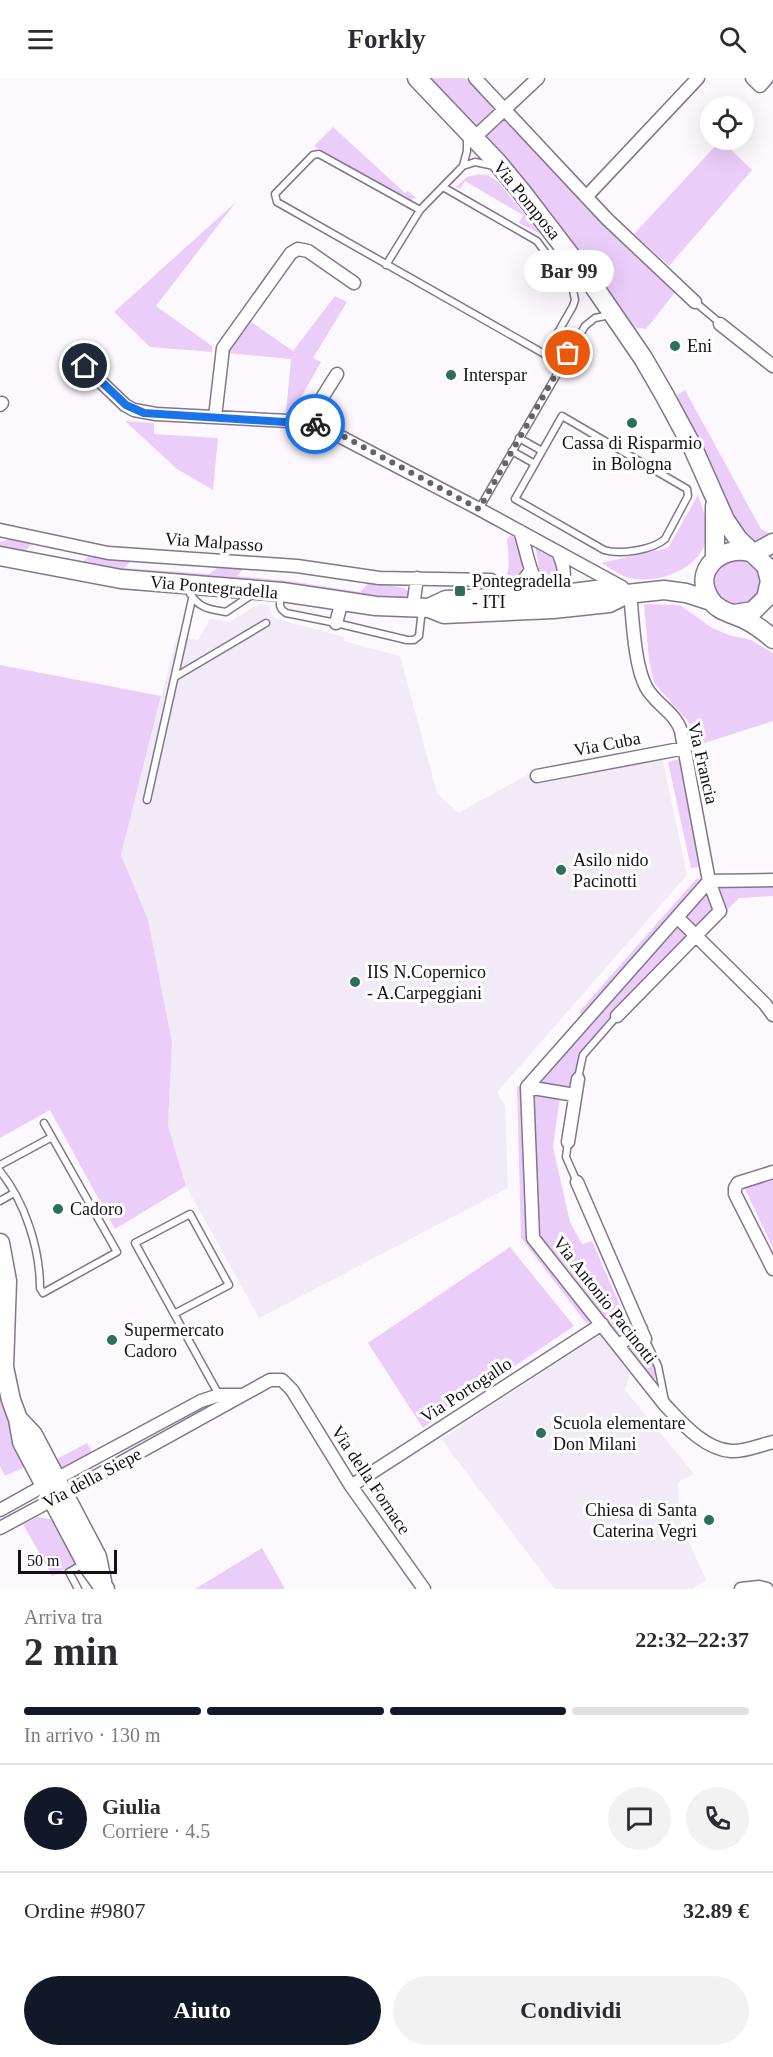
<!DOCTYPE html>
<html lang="it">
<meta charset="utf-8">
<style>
:root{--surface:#fff;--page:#f2f2f3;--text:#2b2b33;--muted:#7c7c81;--line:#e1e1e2;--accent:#111827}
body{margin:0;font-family:"Times New Roman",serif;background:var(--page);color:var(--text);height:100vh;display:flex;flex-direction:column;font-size:22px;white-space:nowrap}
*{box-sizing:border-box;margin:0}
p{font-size:20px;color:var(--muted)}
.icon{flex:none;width:33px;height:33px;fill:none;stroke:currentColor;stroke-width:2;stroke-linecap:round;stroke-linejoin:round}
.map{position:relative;height:1511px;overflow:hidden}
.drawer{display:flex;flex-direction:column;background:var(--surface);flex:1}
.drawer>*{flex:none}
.fabs{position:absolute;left:700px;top:18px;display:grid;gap:12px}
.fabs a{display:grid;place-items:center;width:54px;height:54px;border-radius:50%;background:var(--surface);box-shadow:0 6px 24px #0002;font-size:30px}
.scale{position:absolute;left:18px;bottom:15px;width:99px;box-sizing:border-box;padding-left:6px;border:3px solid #150f18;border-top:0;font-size:16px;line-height:21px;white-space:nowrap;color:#150f18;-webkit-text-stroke:4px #fff;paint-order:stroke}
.pin{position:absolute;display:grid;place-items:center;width:51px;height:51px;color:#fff;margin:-26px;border:3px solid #fff;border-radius:50%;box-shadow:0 2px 6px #0007}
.courier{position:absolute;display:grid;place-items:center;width:60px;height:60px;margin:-30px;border:4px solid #1a73e8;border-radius:50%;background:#fff;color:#222;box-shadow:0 2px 8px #0007}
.bubble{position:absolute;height:42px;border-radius:21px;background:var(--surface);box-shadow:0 6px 24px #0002;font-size:20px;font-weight:700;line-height:42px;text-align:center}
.head em{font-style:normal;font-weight:700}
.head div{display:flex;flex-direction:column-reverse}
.head{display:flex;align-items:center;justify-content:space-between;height:102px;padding:0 24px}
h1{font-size:39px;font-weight:700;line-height:45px}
.bar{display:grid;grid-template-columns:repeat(4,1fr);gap:9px 6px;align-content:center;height:72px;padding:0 24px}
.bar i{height:8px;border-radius:4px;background:var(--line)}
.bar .active{background:var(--accent)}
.bar p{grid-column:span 4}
.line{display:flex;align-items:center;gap:15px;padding:0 24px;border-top:2px solid var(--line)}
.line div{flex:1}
.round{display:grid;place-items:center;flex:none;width:63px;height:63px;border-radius:32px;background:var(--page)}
.action{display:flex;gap:12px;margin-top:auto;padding:12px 24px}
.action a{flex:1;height:69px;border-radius:36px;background:var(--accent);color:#fff;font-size:24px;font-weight:700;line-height:69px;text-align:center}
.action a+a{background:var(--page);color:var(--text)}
header{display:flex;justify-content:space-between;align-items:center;height:78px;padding:0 24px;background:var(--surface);font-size:27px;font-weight:700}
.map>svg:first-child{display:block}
.built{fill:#f2eaf6}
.green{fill:#eacdf9}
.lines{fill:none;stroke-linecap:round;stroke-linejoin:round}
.lane-casing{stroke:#84758c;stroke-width:9}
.street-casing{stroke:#84758c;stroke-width:15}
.secondary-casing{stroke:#84758c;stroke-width:21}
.lane{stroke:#fff;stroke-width:6}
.street{stroke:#fff;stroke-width:12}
.secondary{stroke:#fff;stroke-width:18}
.done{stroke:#666168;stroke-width:6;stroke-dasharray:0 10.8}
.route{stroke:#1a73e8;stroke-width:8}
.poi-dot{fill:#2d6e5d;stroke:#fff;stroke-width:2}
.labels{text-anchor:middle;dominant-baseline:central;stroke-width:6;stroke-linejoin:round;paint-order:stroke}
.street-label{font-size:18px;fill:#150f18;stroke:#fff}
.poi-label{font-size:18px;fill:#150f18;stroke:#fff;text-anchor:start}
</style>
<header><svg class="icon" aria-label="menu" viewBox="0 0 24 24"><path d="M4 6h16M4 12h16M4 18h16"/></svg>Forkly<svg class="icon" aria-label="search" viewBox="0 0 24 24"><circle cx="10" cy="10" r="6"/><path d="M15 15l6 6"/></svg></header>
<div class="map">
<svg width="773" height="1511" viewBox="0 0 773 1511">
<rect width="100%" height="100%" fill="#fcf8fe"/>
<path class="built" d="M259,526L268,528L274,540L344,559L343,563L400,578L437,715L458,735L542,689L660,669L687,797L497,1014L505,1028L508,1110L259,1240L186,1108L168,1048L172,965L121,777L177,558L198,562L210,541L229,544Z
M600,1257L630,1296L625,1312L694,1396L678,1404L680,1444L706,1502L692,1511H555L441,1361Z"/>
<path class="green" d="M430,0H465L497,33L478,50Z
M503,39L580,121L676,213L646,251L631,249L555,140L485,56Z
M333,49L405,115L408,113L416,120L410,122L314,68Z
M721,62L752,92L669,188L634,156Z
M479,96L488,97L497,103L542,157L519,145L523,137L465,103L460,111L456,109L467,99Z
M236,124L156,228L212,268V274L150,269L114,234Z
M335,218L347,224L313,280L321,284L295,330L304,336L286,335L291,281L228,275L251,244L293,273Z
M685,312L761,451L772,456L768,461L755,467L733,444L677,317Z
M125,343L154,345V356L218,360L213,412L177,391Z
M698,417C701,427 706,438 707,448C712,485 666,505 635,501C623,500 612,491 601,485L668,470Z
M512,456C531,481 524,492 508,515H493L494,504L506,503L509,486L507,461Z
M11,460L34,464L24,474L81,485L92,475L133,481L124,490L209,496L221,487L245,489L237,498L289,503L360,514L370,503L403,510L410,514L412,518L406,523L121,495L0,473V464Z
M534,465L553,476L561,493L553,512C536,503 540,482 534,465Z
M715 504a23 23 0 1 1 46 0a23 23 0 1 1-46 0Z
M644,526L680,527L712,550L729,557L751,562L773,575V643L698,667L694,654L687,642L654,605L649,582Z
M0,587L161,618L121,777L148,842L172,965L168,1048L186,1108L115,1151L50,1032L0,1060Z
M679,681L700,789L691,790L668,684Z
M702,800L703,807L586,939L579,934L696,801Z
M717,807H773V818L739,820L727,832Z
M707,812L714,831L695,850L684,839Z
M676,845L689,857L611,938L580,975L571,1011L534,1007Z
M517,1008L524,1010L529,1160L593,1241L587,1246L521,1160Z
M534,1016L560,1019L553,1069L570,1144L582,1166L592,1163L629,1248L615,1258L538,1156Z
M773,1102V1170L744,1109Z
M510,1169L574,1248L423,1350L368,1265Z
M637,1261L655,1291V1307L626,1269Z
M0,1302L5,1334L29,1387L5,1398L0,1388Z
M87,1365L92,1374L58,1392L53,1383Z
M38,1439L55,1442L81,1483L52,1498L23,1446Z
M262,1470L285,1511H195Z"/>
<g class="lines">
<g class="lane-casing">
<path id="lane" d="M467,59V73L463,88L475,84L494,88
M443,109L537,163L573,212L575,222L573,228L545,277
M420,132L319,76L313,77L275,116L277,124L562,286
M386,187L420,132L463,88
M695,224L720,245
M558,255L574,264
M562,338L687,411L688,418L665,461C653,472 620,477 604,472L515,421Z
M519,360L542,373
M512,373L535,386
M479,431L585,248L595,240L610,237
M186,509C197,529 205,531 226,534L253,516
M282,515C280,524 277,529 286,535L336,545L407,562H414L419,558L422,531
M175,599L266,545
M147,722L192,521
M578,1000L583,977L617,938
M568,1064L566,1079L577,1104
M0,1087L52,1059
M0,1093C25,1124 40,1171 40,1210L43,1215L117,1174L44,1045
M0,1123L14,1115
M174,1236L229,1207L190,1136L135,1165C163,1216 191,1266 219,1317
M645,1261L658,1288L665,1323
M78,1511L69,1494L85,1485"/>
</g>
<g class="street-casing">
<path id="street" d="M475,0L607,141L695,224
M752,0L760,8L767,0
M474,60L538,0
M586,119L698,0
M720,246L773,288
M72,276L125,327L134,332L156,336L307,344L318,347L479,431L622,509
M0,327L2,325
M215,339L223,270L291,175L298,171L308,173L354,205
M307,344L337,296
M0,452L108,475L297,488L379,500L491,502
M520,453C528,476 529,502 548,518C567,504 567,494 558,474
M511,520L531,492
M413,529L417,500
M336,545L342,523
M537,698L685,670
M773,802L709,803L527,1009L533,1160L665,1327C682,1345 704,1371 731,1373C745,1374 760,1367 773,1364
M677,839L765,926L773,937
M617,938L720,833L709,803L681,653C675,634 655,626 646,609C634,586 633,542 630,516
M527,1009L575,1017
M568,1064L578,1001
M773,1094L738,1105L735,1110V1116L773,1191
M577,1104L645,1261
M619,1267L641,1251
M56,1401L201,1323L219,1317H243
M351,1408L602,1246
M64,1416L270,1302H282L292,1312L351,1408L424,1511
M0,1432L45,1407
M0,1450L52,1422
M741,1511L759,1509L767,1511"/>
</g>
<g class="secondary-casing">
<path id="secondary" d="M417,0L497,84L521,113L593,207L643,280L665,318L693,370L725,442L738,461L766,488L770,503L766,520L753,533L734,536
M750,474C721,467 692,492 710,521C718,534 733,535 746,542C756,547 764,553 773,561
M753,476L773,465
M0,478L121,501L282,514L376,528L429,530L444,536L553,531L609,525L627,516L664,512L686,515L711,523
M715,481V428
M429,530L446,522L548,518L612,510L627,516
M0,1165L7,1203L4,1289L11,1322L18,1341L22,1364L86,1485L105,1511
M18,1341L33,1357L97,1479L102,1503"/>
</g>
<use href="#lane" class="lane"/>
<use href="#street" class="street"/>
<use href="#secondary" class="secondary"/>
</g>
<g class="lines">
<path class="done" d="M315,346L341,357L479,431L568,275"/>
<path class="route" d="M85,288L126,327L144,335L315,346"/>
</g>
<g class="poi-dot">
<circle cx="675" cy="268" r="6"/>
<circle cx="451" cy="297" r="6"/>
<circle cx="632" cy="345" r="6"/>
<rect x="454" y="507" width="12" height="12" rx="3"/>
<circle cx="561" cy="792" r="6"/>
<circle cx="355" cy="904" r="6"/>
<circle cx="58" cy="1131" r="6"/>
<circle cx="112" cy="1262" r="6"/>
<circle cx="541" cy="1355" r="6"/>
<circle cx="709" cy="1442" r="6"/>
</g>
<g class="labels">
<g class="street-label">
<text transform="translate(527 122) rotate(51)">Via Pomposa</text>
<text transform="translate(214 464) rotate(4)">Via Malpasso</text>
<text transform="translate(214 509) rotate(5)">Via Pontegradella</text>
<text transform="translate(607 666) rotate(-11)">Via Cuba</text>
<text transform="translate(703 685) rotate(77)">Via Francia</text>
<text transform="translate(605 1222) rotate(52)">Via Antonio Pacinotti</text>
<text transform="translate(466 1312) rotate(-33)">Via Portogallo</text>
<text transform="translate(92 1400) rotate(-28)">Via della Siepe</text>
<text transform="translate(371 1402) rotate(56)">Via della Fornace</text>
</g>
<g class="poi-label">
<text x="687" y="268">Eni</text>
<text x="463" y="297">Interspar</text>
<text x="632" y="365" text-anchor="middle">Cassa di Risparmio<tspan x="632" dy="21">in Bologna</tspan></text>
<text x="472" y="503">Pontegradella<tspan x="472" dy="21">- ITI</tspan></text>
<text x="573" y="782">Asilo nido<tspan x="573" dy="21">Pacinotti</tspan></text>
<text x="367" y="894">IIS N.Copernico<tspan x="367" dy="21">- A.Carpeggiani</tspan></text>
<text x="70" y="1131">Cadoro</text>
<text x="124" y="1252">Supermercato<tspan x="124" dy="21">Cadoro</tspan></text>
<text x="553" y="1345">Scuola elementare<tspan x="553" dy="21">Don Milani</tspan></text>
<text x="697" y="1432" text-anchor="end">Chiesa di Santa<tspan x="697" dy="21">Caterina Vegri</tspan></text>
</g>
</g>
</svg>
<div class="fabs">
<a><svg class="icon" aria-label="locate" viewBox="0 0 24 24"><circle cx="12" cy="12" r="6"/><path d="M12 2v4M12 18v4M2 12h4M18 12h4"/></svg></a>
</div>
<div class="scale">50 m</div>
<div class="pin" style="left:568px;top:275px;background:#ea580c"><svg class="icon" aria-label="bag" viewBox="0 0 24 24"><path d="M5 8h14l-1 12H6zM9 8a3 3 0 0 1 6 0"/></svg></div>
<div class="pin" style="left:85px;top:288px;background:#1f2937"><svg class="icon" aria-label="home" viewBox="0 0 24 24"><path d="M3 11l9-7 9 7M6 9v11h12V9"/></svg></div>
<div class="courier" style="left:315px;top:346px"><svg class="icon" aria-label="bike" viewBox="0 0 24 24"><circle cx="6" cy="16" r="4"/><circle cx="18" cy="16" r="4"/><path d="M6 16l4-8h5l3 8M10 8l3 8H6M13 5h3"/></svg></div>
<div class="bubble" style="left:524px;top:172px;width:90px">Bar 99</div>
</div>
<section class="drawer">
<div class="head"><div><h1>2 min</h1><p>Arriva tra</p></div><em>22:32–22:37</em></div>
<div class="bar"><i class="active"></i><i class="active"></i><i class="active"></i><i></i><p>In arrivo · 130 m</p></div>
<div class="line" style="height:108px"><b class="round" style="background:var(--accent);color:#fff">G</b><div><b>Giulia</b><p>Corriere · 4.5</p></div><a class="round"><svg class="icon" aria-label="chat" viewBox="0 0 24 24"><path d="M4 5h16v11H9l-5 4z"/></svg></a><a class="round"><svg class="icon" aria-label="phone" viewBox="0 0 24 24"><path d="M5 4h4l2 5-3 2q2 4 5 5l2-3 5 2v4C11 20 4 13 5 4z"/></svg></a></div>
<div class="line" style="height:78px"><div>Ordine #9807</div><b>32.89 €</b></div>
<div class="action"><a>Aiuto</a><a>Condividi</a></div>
</section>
